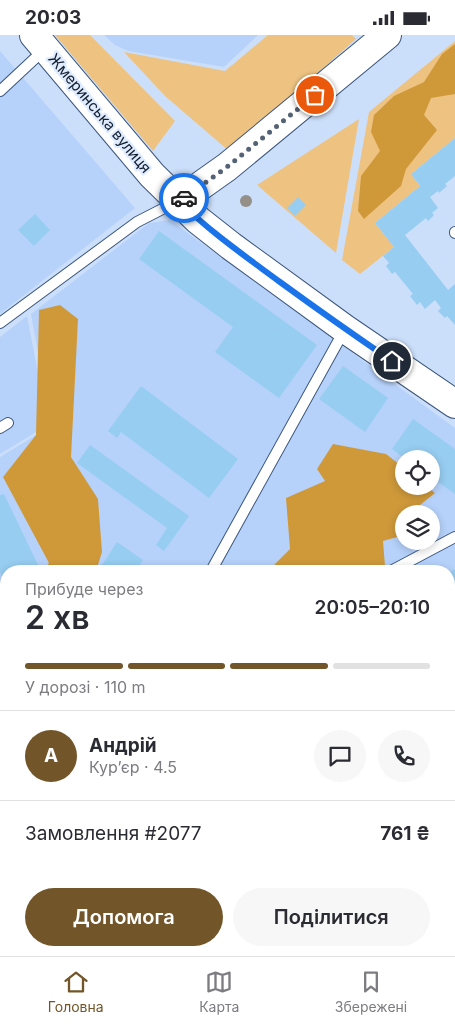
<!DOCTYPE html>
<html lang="uk">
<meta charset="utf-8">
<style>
:root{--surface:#fff;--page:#f7f7f7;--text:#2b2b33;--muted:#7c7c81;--line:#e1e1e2;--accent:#725629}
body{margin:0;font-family:Inter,sans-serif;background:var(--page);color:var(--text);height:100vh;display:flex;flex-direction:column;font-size:19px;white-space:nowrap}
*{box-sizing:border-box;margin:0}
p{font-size:16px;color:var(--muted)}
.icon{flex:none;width:28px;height:28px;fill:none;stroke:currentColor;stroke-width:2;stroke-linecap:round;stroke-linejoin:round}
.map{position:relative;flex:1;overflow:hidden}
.sheet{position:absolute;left:0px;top:530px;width:455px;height:391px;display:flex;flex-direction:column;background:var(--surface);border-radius:20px 20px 0 0;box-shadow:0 2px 8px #0003}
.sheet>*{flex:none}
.tools{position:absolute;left:395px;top:415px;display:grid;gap:10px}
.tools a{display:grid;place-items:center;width:45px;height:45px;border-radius:50%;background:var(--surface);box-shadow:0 2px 8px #0003;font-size:25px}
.pin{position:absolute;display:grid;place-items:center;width:42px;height:42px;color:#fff;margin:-21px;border:2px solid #fff;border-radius:50%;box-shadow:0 1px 5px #0007}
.courier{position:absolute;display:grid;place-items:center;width:50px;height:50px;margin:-25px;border:4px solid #1a73e8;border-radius:50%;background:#fff;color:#222;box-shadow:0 1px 6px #0007}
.summary em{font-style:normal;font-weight:600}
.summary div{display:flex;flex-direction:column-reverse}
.summary{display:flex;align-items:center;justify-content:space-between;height:85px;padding:0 25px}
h1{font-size:32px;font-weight:600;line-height:38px}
.bar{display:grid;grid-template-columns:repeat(4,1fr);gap:8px 5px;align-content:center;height:60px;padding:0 25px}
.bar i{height:6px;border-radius:4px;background:var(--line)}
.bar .active{background:var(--accent)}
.bar p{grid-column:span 4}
.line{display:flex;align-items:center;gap:12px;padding:0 25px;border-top:1px solid var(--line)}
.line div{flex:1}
.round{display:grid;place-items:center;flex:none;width:52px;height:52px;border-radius:26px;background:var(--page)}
.action{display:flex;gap:10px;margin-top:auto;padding:10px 25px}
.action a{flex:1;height:58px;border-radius:30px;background:var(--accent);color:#fff;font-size:20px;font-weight:600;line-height:58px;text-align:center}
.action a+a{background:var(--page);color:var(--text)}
.status{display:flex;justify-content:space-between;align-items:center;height:35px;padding:0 25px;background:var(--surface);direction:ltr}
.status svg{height:14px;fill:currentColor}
.tab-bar{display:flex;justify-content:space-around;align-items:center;height:70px;border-top:1px solid var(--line);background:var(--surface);font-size:14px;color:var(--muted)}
.tab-bar a{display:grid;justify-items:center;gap:2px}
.tab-bar .active{color:var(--accent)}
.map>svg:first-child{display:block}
.built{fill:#b6d2fb;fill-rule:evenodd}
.green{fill:#eec382}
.forest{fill:#cf993a}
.building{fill:#96cdf1}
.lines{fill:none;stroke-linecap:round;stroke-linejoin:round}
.lane-casing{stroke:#3c577d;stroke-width:12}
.secondary-casing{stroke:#3c577d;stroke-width:30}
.lane{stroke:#fff;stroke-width:10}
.secondary{stroke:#fff;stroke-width:28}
.tree{fill:#948f87}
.done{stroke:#546276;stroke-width:5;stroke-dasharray:0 9}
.route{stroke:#1a73e8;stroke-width:6}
.labels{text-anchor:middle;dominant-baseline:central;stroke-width:4.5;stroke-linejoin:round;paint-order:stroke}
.street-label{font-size:15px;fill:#131f2f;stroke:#dfebfe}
</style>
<div class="status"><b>20:03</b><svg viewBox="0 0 49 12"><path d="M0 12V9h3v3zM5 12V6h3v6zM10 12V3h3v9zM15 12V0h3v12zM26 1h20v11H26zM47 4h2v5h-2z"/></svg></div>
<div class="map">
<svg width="455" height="921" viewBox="0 0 455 921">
<rect width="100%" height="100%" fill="#ccdffa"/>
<path class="built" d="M104,0H258L224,32L128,16L115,10Z
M0,16L135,173L0,279Z
M170,185L455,393V757L449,761V536H6V915H399L398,921H0V422L51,391L31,279L149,188ZM404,424H431V451H404ZM404,479H431V506H404Z
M27,281L48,390L0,419V302Z"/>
<path class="green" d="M55,0H90L175,86L153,116Z
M268,0H352L356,4L229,116L165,61L124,17L225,36Z
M455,6V103L411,139L420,151L375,188L394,212L360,239L342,225L369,77Z
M359,84L336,218L257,150Z"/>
<path class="forest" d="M455,9V59L431,63L424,80L437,95L406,134L401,151L364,184L358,176L361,141L380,116L371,97L374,80L394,61L424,47L442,19Z
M60,270L78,284L71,422L98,464L102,517L96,536H43L49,528L3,442L36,400L39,275Z
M333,409L386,419L404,433V451H426L435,458L420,470V479H404V500L383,506L385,531L375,536H279L273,531L290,514L286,463L325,446L317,434Z
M455,591V656L449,655V596Z
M455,666V723L449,714V671Z
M455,745V921H402L403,915H449V752Z"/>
<path class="building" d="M455,103V141L445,149L447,151L439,158L438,156L430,162L438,173L432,178L434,180L428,186L426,183L405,200L448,255L455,249V290L447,281L445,283L438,276L441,273L435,265L425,274L420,267L417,270L410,261L413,259L395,237L392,239L386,231L389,228L383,221L394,212L375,188L420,151L411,139Z
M298,162L306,170L295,181L287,173Z
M35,179L50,195L34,211L18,195Z
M159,196L317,310L279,363L215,317L233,292L139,224Z
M343,331L388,363L365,397L319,364Z
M141,351L238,424L209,463L121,397L117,403L108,396Z
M413,384L455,414V459L438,447L435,452L431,449V424H405L392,414Z
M90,410L189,481L164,516L156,510L167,493L77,428Z
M4,459L40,534L34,536H6V550L0,537V460Z
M117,507L143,525L136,536H104L100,533Z
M153,530L162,536H149Z
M455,534V590L449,595V538Z"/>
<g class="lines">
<g class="lane-casing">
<path id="lane" d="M0,56L45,14
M455,197V198
M0,288L137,187L176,167
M0,393L8,388
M211,536L345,294
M391,536L455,502
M0,635L6,645
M449,659L455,655
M57,921L60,915
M157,921L160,915
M313,921L314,915"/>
</g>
<g class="secondary-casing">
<path id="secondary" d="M34,0L152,140L198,185L231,211L345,294L455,369
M179,166L227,132L387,0"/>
</g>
<use href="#lane" class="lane"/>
<use href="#secondary" class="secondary"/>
</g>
<circle class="tree" cx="246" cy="166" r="6"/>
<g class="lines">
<path class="done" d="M184,163L227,132L315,60"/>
<path class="route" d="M184,163L179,166C210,197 245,221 280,247C317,274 354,300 392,326"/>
</g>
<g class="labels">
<g class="street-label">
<text transform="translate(100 78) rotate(50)">Жмеринська вулиця</text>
</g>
</g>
</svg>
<div class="tools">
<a><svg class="icon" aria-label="locate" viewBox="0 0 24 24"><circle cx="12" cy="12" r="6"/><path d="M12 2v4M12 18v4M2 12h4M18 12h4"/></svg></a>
<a><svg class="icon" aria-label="layers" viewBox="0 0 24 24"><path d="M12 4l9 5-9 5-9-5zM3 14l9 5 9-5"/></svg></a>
</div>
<div class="pin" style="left:315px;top:60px;background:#ea580c"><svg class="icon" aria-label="bag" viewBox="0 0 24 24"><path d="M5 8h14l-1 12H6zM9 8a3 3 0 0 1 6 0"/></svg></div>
<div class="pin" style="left:392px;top:326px;background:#1f2937"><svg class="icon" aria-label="home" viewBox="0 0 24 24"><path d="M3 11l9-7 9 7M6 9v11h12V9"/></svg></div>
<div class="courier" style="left:184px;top:163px"><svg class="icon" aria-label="car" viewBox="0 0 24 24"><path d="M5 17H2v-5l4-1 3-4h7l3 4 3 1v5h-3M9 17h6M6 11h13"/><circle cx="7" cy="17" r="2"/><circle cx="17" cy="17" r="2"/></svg></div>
<section class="sheet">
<div class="summary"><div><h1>2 хв</h1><p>Прибуде через</p></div><em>20:05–20:10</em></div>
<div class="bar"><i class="active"></i><i class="active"></i><i class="active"></i><i></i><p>У дорозі · 110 m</p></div>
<div class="line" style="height:90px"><b class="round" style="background:var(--accent);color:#fff">А</b><div><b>Андрій</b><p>Кур’єр · 4.5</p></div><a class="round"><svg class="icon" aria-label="chat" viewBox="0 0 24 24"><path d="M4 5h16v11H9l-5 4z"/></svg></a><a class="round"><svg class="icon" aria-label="phone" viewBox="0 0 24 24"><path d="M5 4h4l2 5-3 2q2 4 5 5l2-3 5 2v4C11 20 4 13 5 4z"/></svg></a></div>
<div class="line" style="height:65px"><div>Замовлення #2077</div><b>761 ₴</b></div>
<div class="action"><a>Допомога</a><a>Поділитися</a></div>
</section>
</div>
<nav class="tab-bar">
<a class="active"><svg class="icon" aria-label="home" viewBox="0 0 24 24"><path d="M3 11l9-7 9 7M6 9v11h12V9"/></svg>Головна</a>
<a><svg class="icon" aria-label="map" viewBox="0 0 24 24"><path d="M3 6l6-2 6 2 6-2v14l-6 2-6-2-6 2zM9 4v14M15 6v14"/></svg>Карта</a>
<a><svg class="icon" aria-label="saved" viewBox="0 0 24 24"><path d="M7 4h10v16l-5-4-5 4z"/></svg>Збережені</a>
</nav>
